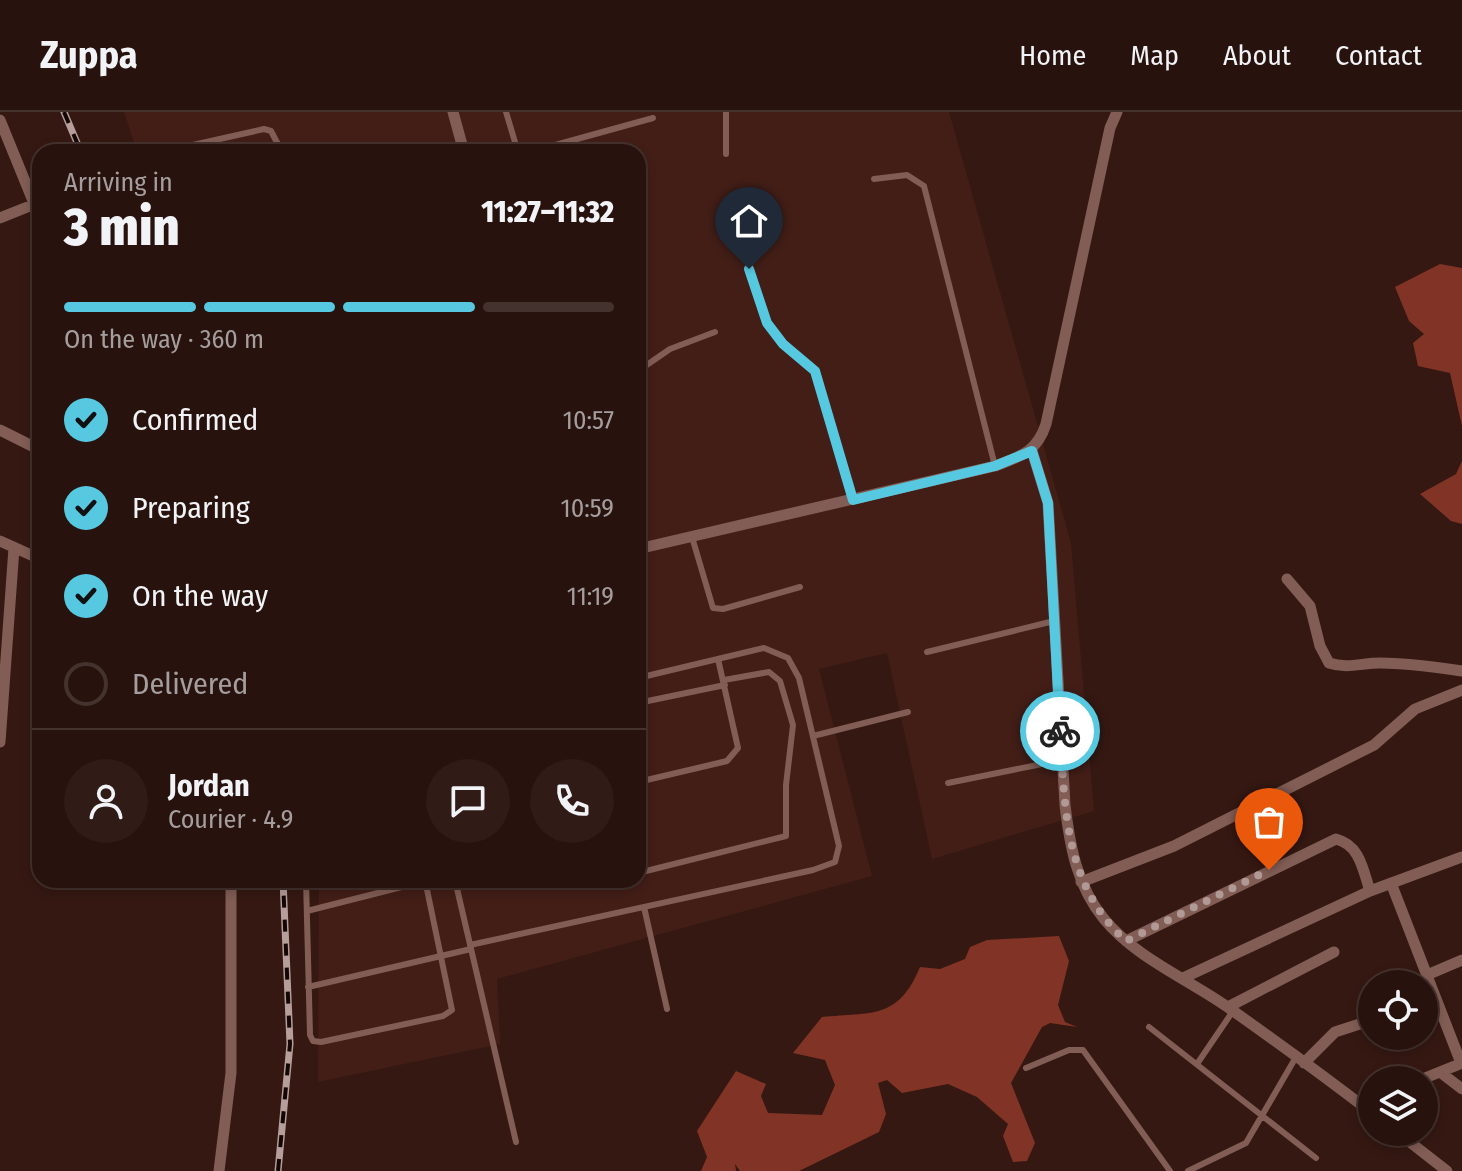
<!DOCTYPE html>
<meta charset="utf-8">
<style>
:root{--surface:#28120e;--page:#301b17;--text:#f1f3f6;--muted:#a59e9e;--line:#44322e;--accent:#56c9e0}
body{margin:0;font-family:"Fira Sans Condensed",sans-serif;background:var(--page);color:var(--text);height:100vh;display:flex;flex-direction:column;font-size:30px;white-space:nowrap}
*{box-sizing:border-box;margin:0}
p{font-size:26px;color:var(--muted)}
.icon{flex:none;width:44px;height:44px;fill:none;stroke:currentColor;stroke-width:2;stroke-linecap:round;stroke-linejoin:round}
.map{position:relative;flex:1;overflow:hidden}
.sheet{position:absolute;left:32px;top:32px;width:614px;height:744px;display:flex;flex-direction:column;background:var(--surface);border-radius:24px;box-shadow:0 4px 12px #0003,0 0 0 2px var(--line)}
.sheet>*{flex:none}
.tools{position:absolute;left:1358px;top:858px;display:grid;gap:16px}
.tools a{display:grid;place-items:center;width:80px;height:80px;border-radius:50%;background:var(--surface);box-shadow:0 4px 12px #0003,0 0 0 2px var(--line);font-size:40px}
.pin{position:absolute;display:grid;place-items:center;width:68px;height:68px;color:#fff;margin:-82px -34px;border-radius:50% 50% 50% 0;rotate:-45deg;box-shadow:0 0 8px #0007}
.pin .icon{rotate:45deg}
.courier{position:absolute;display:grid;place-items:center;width:80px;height:80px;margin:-40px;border:6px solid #56c9e0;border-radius:50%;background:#fff;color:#222;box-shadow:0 2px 10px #0007}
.headline em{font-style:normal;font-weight:800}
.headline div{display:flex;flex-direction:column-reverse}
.headline{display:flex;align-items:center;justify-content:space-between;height:136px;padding:0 32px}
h1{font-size:52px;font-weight:800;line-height:60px}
.bar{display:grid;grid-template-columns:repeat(4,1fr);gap:12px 8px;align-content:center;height:96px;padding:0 32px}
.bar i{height:10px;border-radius:6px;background:var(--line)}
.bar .current{background:var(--accent)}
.bar p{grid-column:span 4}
.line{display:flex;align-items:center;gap:20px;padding:0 32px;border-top:2px solid var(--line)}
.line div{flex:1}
.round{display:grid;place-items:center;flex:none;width:84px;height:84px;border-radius:42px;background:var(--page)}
ol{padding:0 32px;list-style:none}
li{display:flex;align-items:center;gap:24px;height:88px}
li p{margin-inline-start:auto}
li .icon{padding:8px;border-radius:50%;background:var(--accent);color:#111;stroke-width:4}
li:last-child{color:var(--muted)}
li i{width:44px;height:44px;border:4px solid var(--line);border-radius:50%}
header{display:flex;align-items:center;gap:48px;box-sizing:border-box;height:112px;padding:0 40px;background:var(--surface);border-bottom:2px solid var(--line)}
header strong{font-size:38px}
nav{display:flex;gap:44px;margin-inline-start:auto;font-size:28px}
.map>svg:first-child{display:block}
.built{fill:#421e17}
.water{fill:#813425}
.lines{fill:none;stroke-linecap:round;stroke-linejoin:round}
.service{stroke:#815d55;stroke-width:6}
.minor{stroke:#815d55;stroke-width:11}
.rail-casing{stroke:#b69e9a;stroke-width:7}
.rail{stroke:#130705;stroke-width:4;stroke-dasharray:12;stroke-linecap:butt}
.done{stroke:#b19995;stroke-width:8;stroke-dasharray:0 14.4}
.route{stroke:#56c9e0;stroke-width:10}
</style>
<header>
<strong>Zuppa</strong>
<nav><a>Home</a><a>Map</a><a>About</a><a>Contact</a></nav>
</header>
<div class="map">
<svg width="1462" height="1059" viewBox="0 0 1462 1059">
<rect width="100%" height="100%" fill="#351812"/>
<path class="built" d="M124,0H949L1071,431L1094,699L932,747L887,541L819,557L872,764L497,867L500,932L318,970L319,768H638V40H137Z"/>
<path class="water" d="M1440,152L1462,156V314L1450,261L1418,254L1413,231L1424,222L1409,209L1395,175Z
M1462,349V412L1451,409L1420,382L1456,362Z
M1059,824L1069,849L1058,893L1065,910L1077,915L1050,911L1042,915L1011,971L1035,1031L1027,1049L1013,1050L1003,1024L1008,1012L977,985L948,972L902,981L887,968L878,971L886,1002L879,1020L799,1059H740L735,1052L736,1059H701L707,1045L697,1019L736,959L766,972L761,984L768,1001L822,1003L835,973L825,948L793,941L822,905C872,900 898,908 920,855L940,857L965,847L970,835L987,828Z"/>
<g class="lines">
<path class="service" d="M506,0L518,40
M726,0V42
M184,35L264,17L271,19L282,40
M530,40L653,6
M874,67L907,63L924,74L995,354
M749,157L761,198L774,222L815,259L853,388
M638,259L670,237L715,220
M692,425L713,496L723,497L800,475
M927,540L1054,509
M638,591L725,573
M813,624L908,600
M638,670L727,649L738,636L718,547
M948,671L1062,648
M638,761L786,724V673L793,613L780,569L769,560L724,568
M306,768L310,923L313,929L321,930L443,904L452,898L425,768
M455,768L516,1030
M596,768H610
M644,795L667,897
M307,799L429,768
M470,833L813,758L835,750L839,734L799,566L788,546L764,536L638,566
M308,875L471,837
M1149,915L1316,1046
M1197,952L1233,899
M1026,956L1069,938H1083L1170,1059
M1188,1059L1246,1031L1296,945"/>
<path class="minor" d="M453,0L464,40
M0,8L40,106
M0,106L35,92
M0,318L40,338
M1032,339L1048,391L1065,693C1070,735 1077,774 1104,807C1136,846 1188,867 1229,896C1277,930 1325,965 1372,1001
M0,429L40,447
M638,437L995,354C1021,344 1037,340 1046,312L1110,16L1117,0
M1287,467L1310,494L1320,534L1329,551C1347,557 1362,551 1380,551C1408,551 1434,555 1462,559
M0,630L14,436
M1081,770L1174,734L1374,633L1415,597L1462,578
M1391,771L1461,951
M1126,829L1336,727C1360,733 1363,758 1370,779
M1427,863L1462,848
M1183,866L1370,779L1462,745
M1228,895L1334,840
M1304,951L1335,920L1372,908
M1440,960L1462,977
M1420,968L1462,951
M1397,1020L1447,1059
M219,1059L231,961V768"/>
<g class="rail-casing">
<path id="rail" d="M64,0L81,40
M278,1059L290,932L283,768"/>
</g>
<use href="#rail" class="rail"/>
</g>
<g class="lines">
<path class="done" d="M1060,619C1065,696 1064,773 1126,829L1269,758"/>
<path class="route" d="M749,157L767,211L783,232L815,259L853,388L995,354L1032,339L1048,391L1060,619"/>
</g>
</svg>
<div class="tools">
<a><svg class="icon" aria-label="locate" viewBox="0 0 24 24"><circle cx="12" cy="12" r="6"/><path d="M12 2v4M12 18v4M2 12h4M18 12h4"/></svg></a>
<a><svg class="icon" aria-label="layers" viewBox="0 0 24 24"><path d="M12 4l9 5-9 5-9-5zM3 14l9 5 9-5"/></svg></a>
</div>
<div class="pin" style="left:1269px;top:758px;background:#ea580c"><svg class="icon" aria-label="bag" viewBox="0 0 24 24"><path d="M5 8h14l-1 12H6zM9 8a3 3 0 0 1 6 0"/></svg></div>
<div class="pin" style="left:749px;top:157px;background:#1f2937"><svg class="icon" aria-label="home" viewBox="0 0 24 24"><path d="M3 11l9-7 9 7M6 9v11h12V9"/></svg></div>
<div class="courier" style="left:1060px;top:619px"><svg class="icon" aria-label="bike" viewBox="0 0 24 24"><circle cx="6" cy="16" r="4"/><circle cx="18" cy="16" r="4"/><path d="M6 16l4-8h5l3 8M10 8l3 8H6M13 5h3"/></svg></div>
<section class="sheet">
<div class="headline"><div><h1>3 min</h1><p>Arriving in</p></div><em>11:27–11:32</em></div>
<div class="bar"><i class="current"></i><i class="current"></i><i class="current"></i><i></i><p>On the way · 360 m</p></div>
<ol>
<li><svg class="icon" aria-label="check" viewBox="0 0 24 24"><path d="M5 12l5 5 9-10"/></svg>Confirmed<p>10:57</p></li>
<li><svg class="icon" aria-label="check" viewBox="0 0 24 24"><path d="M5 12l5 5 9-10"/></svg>Preparing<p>10:59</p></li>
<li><svg class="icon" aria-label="check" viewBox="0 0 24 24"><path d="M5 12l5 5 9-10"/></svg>On the way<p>11:19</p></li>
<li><i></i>Delivered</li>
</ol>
<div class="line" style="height:144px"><a class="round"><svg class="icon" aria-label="person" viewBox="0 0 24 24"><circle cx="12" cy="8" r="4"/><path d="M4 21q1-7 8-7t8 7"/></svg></a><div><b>Jordan</b><p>Courier · 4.9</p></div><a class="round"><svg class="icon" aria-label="chat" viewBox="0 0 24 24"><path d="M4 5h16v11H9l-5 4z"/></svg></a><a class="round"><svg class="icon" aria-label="phone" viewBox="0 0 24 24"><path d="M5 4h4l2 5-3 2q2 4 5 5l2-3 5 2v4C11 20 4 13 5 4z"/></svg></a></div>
</section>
</div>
